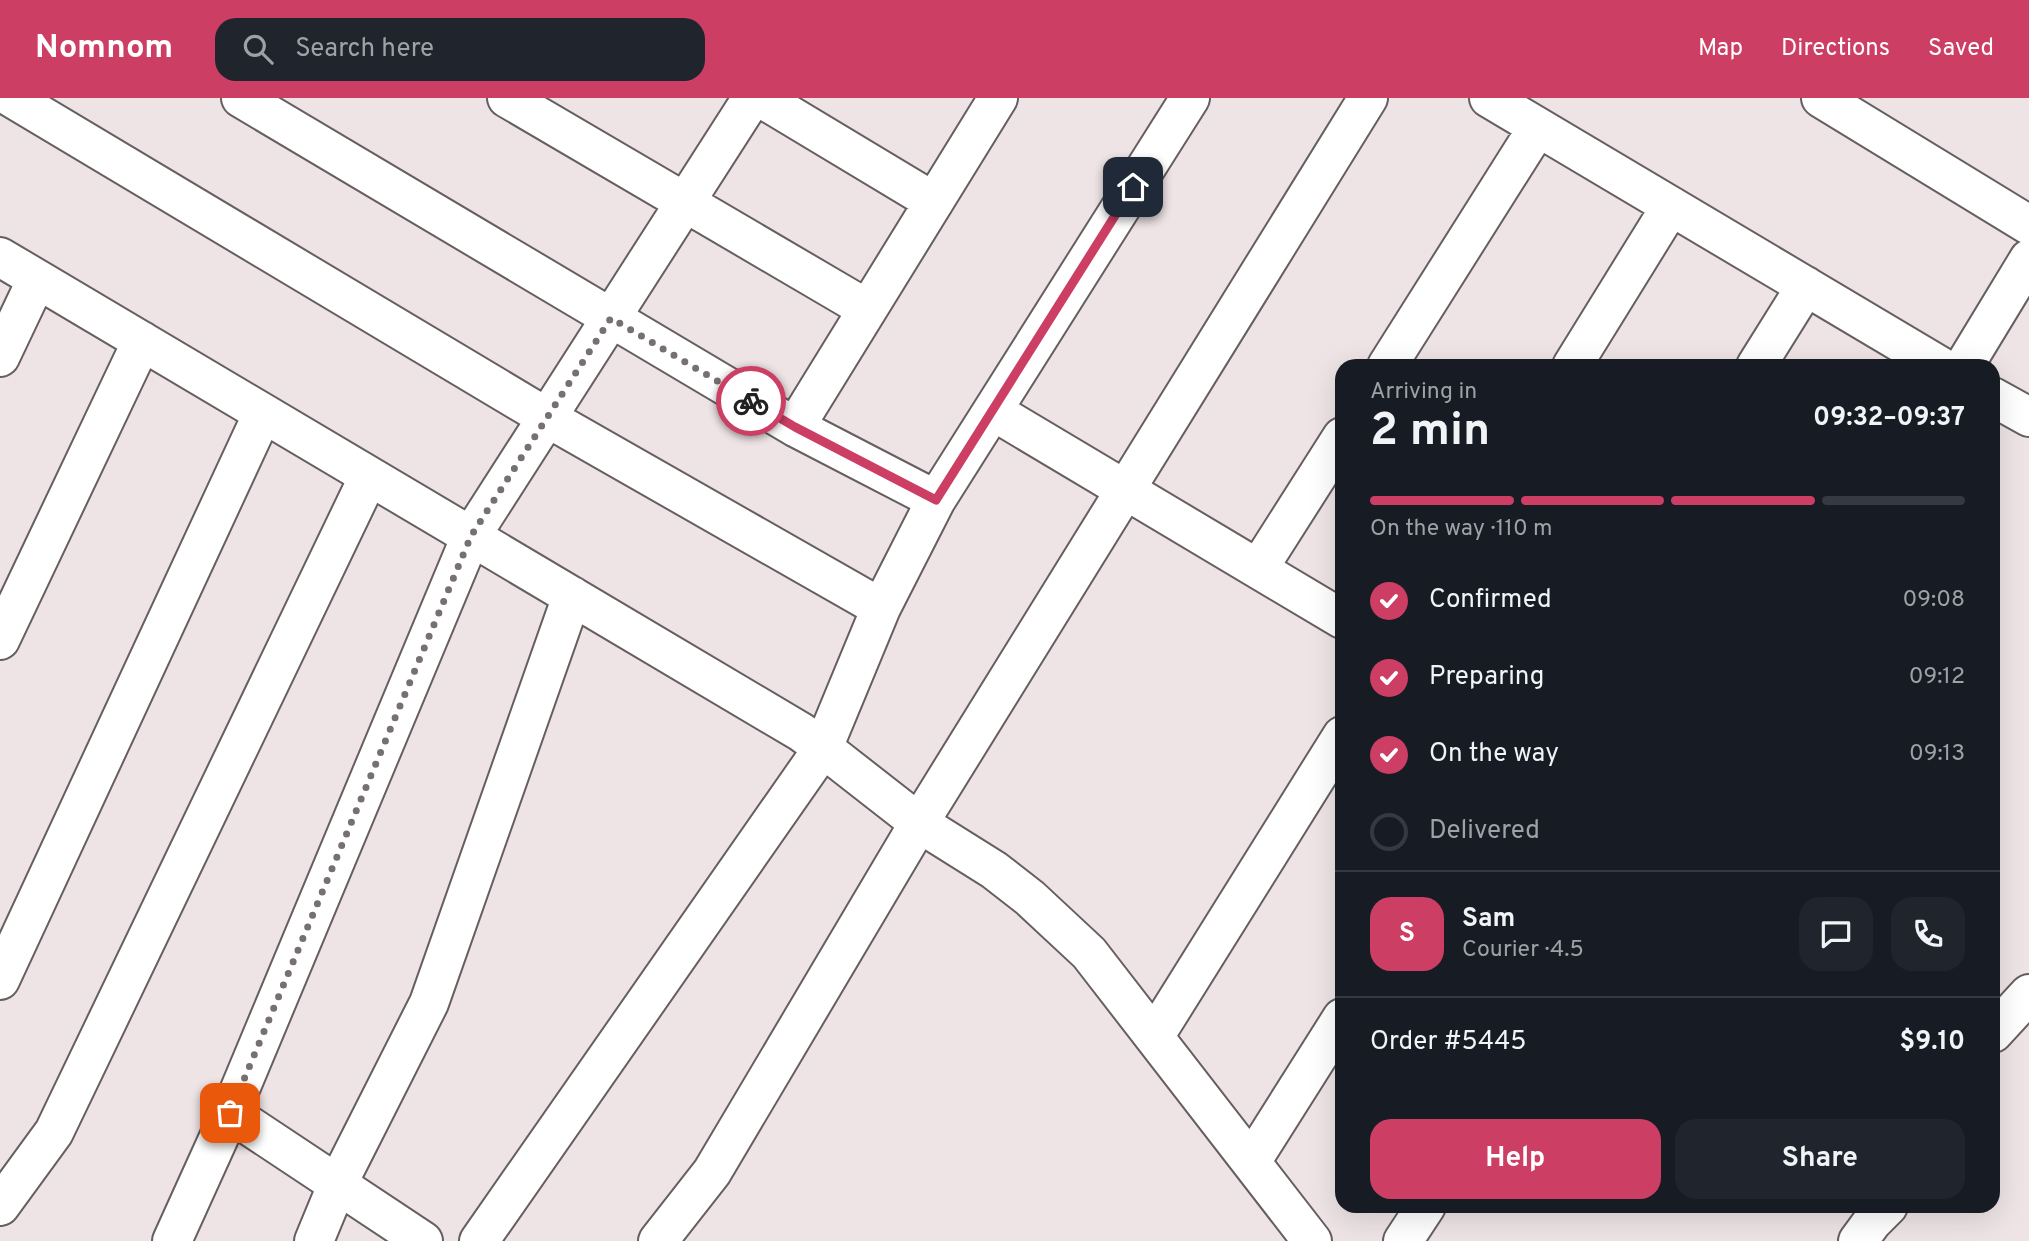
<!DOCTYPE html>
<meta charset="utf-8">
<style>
:root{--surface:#171b24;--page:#20242c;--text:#f1f3f6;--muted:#9ea1a6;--line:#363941;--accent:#cd3e65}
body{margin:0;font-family:Overpass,sans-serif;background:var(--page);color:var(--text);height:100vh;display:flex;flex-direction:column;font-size:26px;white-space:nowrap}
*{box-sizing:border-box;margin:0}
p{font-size:23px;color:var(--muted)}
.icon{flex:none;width:38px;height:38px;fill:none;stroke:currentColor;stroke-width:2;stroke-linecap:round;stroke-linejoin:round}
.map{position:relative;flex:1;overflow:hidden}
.panel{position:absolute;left:1335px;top:261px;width:665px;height:854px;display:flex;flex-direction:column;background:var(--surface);border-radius:21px;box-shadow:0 7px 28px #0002}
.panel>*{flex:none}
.pin{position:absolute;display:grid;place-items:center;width:60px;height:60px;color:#fff;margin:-30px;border-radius:14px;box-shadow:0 4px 10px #0006}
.courier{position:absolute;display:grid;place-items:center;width:70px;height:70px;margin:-35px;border:5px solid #cd3e65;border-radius:50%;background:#fff;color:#222;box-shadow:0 2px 9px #0007}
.overview em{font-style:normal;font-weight:700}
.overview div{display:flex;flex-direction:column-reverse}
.overview{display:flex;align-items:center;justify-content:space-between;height:119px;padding:0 35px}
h1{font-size:46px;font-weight:700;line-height:52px}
.bar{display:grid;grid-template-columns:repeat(4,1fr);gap:10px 7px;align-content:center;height:84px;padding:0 35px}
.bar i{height:9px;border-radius:5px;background:var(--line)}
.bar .on{background:var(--accent)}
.bar p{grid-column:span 4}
.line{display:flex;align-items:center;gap:18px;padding:0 35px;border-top:2px solid var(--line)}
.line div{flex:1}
.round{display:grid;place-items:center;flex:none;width:74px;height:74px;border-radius:21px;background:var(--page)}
ol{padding:0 35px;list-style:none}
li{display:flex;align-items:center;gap:21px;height:77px}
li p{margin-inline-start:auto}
li .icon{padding:7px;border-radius:50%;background:var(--accent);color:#fff;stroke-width:4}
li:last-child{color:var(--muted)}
li i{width:38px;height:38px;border:4px solid var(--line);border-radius:50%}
.button{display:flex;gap:14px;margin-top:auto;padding:14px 35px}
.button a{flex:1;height:80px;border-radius:21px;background:var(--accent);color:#fff;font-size:28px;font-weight:700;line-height:80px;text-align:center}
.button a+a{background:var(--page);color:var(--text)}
header{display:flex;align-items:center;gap:42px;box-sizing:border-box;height:98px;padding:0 35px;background:var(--accent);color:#fff}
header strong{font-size:33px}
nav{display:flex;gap:38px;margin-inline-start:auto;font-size:24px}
.search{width:490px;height:63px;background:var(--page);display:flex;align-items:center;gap:18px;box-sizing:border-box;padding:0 24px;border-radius:21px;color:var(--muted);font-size:26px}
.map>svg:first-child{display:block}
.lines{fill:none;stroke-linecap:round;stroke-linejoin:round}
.street-casing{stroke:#665e5f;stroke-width:42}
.street{stroke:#fff;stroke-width:38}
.done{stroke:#767071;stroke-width:7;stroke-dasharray:0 12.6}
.route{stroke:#cd3e65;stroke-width:9}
</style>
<header>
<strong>Nomnom</strong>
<div class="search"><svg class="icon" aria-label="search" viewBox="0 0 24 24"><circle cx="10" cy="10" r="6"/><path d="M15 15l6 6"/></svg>Search here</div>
<nav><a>Map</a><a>Directions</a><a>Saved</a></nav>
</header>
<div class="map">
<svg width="2029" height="1143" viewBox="0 0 2029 1143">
<rect width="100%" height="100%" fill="#eee4e5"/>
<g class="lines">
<g class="street-casing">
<path id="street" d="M12,0L546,319L881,510
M241,0L795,329L936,402
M507,0L867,211
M761,0L934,104
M1190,0L936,402L881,510L823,650L919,725L1368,0
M1489,0L1940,268
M1821,0L2029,127
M0,159L801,634L823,650L479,1143
M0,259L37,181
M1387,268L1538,29
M1572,268L1671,108
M1756,268L1806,188
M1964,268L2029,161
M1993,299L2029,319
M993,313L1342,521
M795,329L998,0
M1258,471L1342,339
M0,542L142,243
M0,882L263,315
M1993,935L2029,896
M1154,939L1342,638
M230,1015L423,1143
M1251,1064L1342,920
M0,1108L54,1034L369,378
M172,1143L230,1015L471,438L752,0
M314,1143L338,1085L429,905L572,498
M658,1143L712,1074L919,725L994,772L1030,800L1089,855L1312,1143
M1403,1143L1426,1108
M1858,1143L1872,1124L1888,1108"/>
</g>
<use href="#street" class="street"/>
</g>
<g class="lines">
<path class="done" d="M230,1015L471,438L611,220L751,303"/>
<path class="route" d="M751,303L795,329L936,402L1133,89"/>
</g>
</svg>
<div class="pin" style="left:230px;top:1015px;background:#ea580c"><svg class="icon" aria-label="bag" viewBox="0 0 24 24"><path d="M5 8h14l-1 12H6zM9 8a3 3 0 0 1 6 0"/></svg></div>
<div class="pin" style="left:1133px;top:89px;background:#1f2937"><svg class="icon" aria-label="home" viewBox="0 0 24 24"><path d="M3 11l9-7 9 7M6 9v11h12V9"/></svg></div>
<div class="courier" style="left:751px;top:303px"><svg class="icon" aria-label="bike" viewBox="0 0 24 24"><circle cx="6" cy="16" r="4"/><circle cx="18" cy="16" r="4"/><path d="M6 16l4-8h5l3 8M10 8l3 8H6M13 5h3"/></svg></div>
<section class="panel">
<div class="overview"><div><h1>2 min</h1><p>Arriving in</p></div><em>09:32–09:37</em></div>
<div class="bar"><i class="on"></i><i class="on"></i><i class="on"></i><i></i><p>On the way · 110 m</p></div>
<ol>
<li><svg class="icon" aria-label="check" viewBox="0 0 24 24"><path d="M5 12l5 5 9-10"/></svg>Confirmed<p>09:08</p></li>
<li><svg class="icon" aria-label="check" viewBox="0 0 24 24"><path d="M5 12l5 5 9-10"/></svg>Preparing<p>09:12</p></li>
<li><svg class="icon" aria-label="check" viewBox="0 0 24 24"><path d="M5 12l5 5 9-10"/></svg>On the way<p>09:13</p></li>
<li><i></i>Delivered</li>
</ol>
<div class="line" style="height:126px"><b class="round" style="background:var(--accent);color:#fff">S</b><div><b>Sam</b><p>Courier · 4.5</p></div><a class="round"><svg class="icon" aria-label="chat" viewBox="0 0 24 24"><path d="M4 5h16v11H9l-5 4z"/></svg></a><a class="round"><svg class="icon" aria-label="phone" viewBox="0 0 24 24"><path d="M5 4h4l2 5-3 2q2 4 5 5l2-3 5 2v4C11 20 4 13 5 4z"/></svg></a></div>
<div class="line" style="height:91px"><div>Order #5445</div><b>$9.10</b></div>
<div class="button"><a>Help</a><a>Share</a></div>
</section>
</div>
